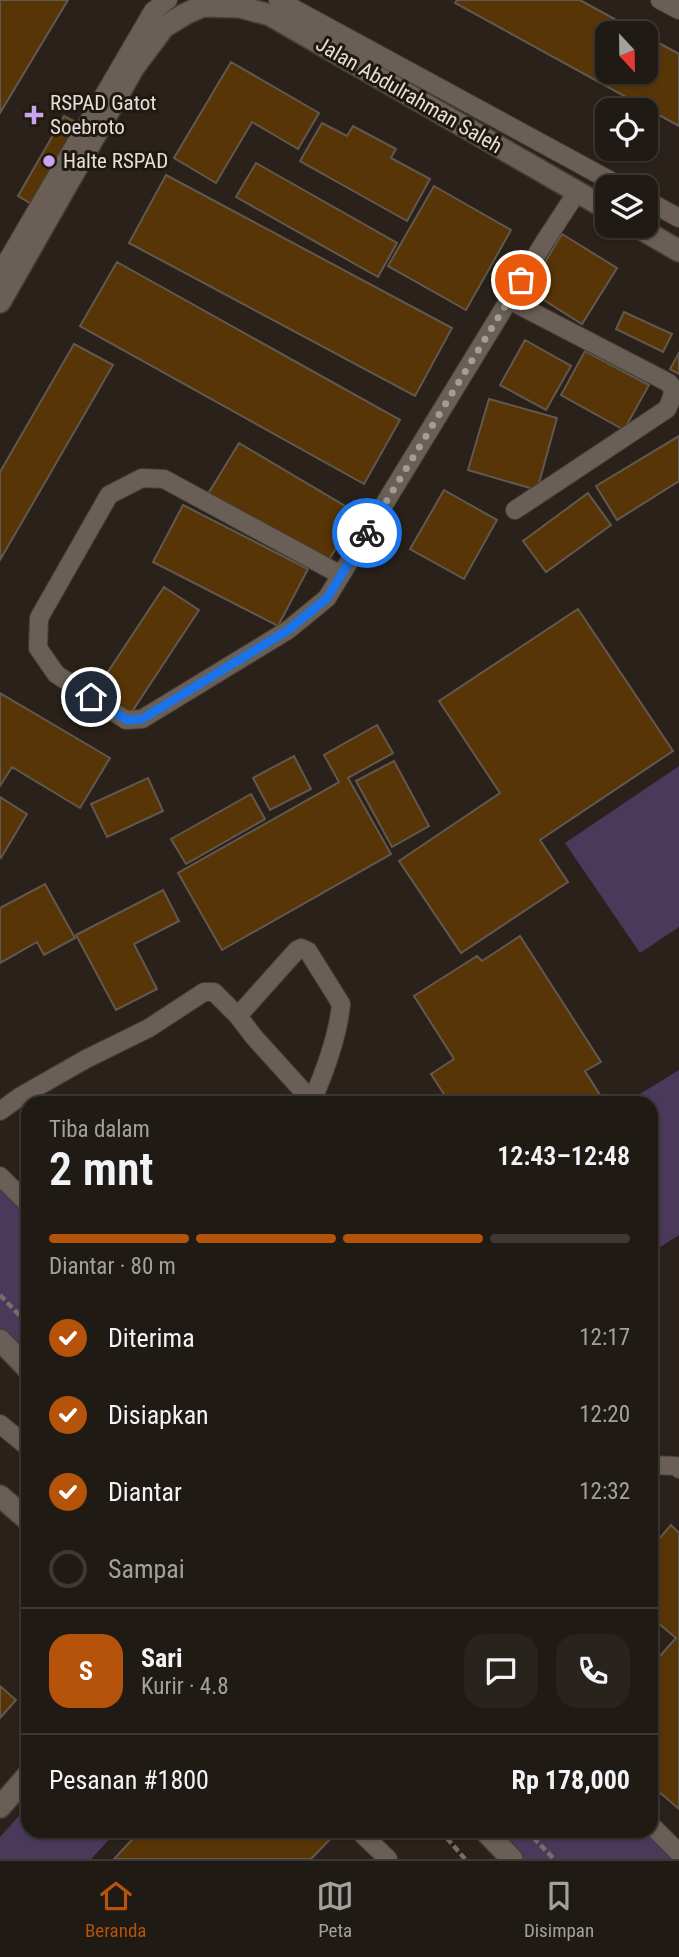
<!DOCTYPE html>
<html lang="id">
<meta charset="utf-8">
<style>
:root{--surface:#201a14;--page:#28231d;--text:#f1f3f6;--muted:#a2a1a0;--line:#3d3834;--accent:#b45309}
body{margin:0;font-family:"Roboto Condensed",sans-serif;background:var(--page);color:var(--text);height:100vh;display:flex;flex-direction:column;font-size:26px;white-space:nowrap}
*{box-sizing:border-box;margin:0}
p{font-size:23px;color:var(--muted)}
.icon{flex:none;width:38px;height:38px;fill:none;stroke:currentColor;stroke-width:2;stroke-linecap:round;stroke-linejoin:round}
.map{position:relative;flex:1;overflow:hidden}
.details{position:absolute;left:21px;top:1096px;width:637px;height:742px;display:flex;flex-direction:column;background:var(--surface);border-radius:21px;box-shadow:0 2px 5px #0004,0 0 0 2px var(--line)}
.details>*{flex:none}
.needle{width:46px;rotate:158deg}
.controls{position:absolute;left:595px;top:21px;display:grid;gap:14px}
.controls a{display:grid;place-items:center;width:63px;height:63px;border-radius:14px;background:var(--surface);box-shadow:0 2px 5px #0004,0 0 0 2px var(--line);font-size:35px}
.pin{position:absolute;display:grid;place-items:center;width:60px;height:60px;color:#fff;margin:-30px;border:4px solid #fff;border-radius:50%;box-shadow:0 2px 7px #0007}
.courier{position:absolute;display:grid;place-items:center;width:70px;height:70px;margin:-35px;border:5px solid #1a73e8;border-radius:50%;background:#fff;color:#222;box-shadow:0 2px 9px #0007}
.summary em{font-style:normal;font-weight:600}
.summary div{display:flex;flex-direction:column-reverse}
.summary{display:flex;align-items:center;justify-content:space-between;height:119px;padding:0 28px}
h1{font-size:46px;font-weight:600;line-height:52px}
.bar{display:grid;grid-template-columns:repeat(4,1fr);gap:10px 7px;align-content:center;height:84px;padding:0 28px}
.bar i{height:9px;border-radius:5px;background:var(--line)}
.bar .selected{background:var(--accent)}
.bar p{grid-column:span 4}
.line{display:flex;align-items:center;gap:18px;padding:0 28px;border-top:2px solid var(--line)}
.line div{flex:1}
.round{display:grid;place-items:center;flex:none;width:74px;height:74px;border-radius:21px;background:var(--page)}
ol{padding:0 28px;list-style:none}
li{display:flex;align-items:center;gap:21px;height:77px}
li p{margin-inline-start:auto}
li .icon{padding:7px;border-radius:50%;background:var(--accent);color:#fff;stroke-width:4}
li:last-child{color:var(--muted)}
li i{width:38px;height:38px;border:4px solid var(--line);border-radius:50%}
.menu{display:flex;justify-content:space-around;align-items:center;height:98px;border-top:2px solid var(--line);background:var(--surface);font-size:19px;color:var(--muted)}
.menu a{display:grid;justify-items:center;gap:4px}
.menu .selected{color:var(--accent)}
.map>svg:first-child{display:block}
.green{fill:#4a395b}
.building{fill:#583507;stroke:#61584f;stroke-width:2}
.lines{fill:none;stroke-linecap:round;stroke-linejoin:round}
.lane-casing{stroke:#453e38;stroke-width:20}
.street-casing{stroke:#453e38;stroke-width:24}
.secondary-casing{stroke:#453e38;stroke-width:24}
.path{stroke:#766e68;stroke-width:4.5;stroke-dasharray:7 3.5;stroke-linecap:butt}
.lane{stroke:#695f56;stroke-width:18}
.street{stroke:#695f56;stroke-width:21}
.secondary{stroke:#695f56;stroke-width:21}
.done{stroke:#a49d97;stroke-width:7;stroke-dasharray:0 12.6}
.route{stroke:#1a73e8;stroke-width:9}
.poi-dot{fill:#c9a5ee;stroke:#201911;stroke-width:2.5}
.labels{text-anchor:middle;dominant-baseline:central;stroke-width:6;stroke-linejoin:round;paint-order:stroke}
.street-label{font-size:21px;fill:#e5dfda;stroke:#201911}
.poi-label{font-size:21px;fill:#e5dfda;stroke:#201911;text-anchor:start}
</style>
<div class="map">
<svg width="679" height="1859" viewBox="0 0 679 1859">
<rect width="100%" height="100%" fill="#2a221a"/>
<path class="green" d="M679,766V927L640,953L565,843Z
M679,1070V1235L651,1253V1102H627Z
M0,1173L28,1202V1365L0,1337Z
M28,1806V1830L117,1831L91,1859H0V1837Z
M651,1830L679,1859H508L482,1831Z"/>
<path class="building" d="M0,0H68L0,113Z
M457,0H580L640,33H607V72H646V36L679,54V126L455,3Z
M231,62L319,113L298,149L252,122L216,183L174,158Z
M64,116L81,125L35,206L18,196Z
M322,123L347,136L353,126L396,149L391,158L430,179L407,221L300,161Z
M256,163L397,243L378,277L236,197Z
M166,175L452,328L415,396L129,243Z
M434,186L511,230L466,310L388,266Z
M562,234L617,268L582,324L528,290Z
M117,262L400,420L364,484L80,326Z
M624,312L672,334L663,352L616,329Z
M525,340L571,366L546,410L500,385Z
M74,344L113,365L0,560V472Z
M585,351L649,385L624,430L561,395Z
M679,353V374L670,369Z
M489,399L557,418L537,490L468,470Z
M679,436V481L617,520L596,486Z
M239,443L357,513L326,565L208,494Z
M444,490L497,520L464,579L410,549Z
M588,493L611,525L546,572L523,541Z
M183,505L308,569L278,626L153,562Z
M164,587L199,610L131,713L96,690Z
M578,609L673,751L540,840L568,882L461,953L399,861L500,793L439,701Z
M0,693L110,758L80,808L12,767L0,786Z
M377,725L393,753L348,778L391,854L222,950L178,873L339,782L324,755Z
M294,756L311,789L270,810L253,778Z
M394,761L429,826L392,847L356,781Z
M148,778L163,811L107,837L91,804Z
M251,794L265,819L186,864L171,839Z
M0,797L27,814L1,858L0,857Z
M45,884L75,938L44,955L37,942L0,963V908Z
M163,890L179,921L134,944L157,989L116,1010L76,935Z
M520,936L601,1062L585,1071L602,1098L595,1102H449L431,1074L454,1059L414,996L477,956L482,961Z
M671,1525L679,1533V1809L651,1785V1666L676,1638L651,1617V1548Z
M0,1686L16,1700L0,1718Z
M141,1830H223L230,1837L236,1830L337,1832L311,1859H114Z"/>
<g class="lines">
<g class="lane-casing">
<path id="lane" d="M278,0L622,187
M660,0L679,10
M646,200L679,218
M0,273L153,11L168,0
M509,300L669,383C676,391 671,400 667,409L515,510
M341,575L164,479L142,478L109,495L39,618L38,648L56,674L126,720L142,719L288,630L327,598L341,575L545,241L577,192
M312,1102V1101C325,1071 338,1037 341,1004L308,951L301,948L297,950L238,1016L254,1037L312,1101L314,1102
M0,1111L21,1096L86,1059L149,1028L204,992H214L238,1016
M0,1176L28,1204
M0,1424L28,1447
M651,1465L676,1466L679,1469
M651,1825L679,1853
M358,1830L388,1859"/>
</g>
<g class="street-casing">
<path id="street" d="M0,1496L28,1520
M0,1807L28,1775"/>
</g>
<g class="secondary-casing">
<path id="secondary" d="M636,226L679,251
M0,302L134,67L164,27L185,14L203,6L240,7L270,15L607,209
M0,1340L28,1369
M484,1830L512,1859"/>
</g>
<path class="path" d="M0,1295L28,1324
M440,1830L465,1859
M526,1830L554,1859"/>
<use href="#lane" class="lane"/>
<use href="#street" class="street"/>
<use href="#secondary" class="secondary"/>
</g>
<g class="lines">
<path class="done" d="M367,533L521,280"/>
<path class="route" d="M91,697L127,720L142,719L288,630L327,598L367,533"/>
</g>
<g class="poi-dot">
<path d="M30.5 104.5h7v7h7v7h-7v7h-7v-7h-7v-7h7z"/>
<circle cx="49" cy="161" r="7"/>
</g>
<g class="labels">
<g class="street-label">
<text transform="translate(409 95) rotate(30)">Jalan Abdulrahman Saleh</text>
</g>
<g class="poi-label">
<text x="50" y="103">RSPAD Gatot<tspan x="50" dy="24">Soebroto</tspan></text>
<text x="63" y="161">Halte RSPAD</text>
</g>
</g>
</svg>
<div class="controls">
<a><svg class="needle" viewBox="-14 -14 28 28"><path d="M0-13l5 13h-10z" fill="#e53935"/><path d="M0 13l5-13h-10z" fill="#a2a1a0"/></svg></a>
<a><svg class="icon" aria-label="locate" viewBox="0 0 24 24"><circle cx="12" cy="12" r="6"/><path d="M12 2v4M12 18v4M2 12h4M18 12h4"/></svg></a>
<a><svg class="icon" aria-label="layers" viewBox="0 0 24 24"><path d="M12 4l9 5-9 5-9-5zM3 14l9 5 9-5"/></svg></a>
</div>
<div class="pin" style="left:521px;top:280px;background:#ea580c"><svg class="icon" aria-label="bag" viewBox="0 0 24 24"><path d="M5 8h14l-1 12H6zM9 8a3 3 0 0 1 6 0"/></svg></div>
<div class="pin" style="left:91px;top:697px;background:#1f2937"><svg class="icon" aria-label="home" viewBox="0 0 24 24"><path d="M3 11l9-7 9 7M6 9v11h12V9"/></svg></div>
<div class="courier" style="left:367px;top:533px"><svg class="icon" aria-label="bike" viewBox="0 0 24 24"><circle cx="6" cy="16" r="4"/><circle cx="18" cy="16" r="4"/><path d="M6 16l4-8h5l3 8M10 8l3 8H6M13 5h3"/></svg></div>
<section class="details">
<div class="summary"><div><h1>2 mnt</h1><p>Tiba dalam</p></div><em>12:43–12:48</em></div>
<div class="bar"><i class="selected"></i><i class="selected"></i><i class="selected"></i><i></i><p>Diantar · 80 m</p></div>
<ol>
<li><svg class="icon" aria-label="check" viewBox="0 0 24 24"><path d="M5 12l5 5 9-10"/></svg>Diterima<p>12:17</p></li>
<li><svg class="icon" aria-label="check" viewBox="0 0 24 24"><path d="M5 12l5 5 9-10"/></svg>Disiapkan<p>12:20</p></li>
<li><svg class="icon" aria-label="check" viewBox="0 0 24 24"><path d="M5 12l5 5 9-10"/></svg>Diantar<p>12:32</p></li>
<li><i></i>Sampai</li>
</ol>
<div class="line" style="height:126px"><b class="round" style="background:var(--accent);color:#fff">S</b><div><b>Sari</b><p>Kurir · 4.8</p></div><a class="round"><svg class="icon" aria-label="chat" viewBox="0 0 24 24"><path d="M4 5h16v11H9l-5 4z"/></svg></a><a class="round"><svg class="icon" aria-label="phone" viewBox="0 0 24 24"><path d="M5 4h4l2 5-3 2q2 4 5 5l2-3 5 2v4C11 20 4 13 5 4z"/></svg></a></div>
<div class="line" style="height:91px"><div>Pesanan #1800</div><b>Rp 178,000</b></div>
</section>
</div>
<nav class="menu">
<a class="selected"><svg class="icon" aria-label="home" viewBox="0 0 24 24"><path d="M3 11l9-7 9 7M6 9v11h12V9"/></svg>Beranda</a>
<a><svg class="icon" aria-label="map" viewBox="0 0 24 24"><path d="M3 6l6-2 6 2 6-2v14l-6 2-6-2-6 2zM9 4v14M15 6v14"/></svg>Peta</a>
<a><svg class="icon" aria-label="saved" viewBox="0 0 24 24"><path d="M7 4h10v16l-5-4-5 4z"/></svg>Disimpan</a>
</nav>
